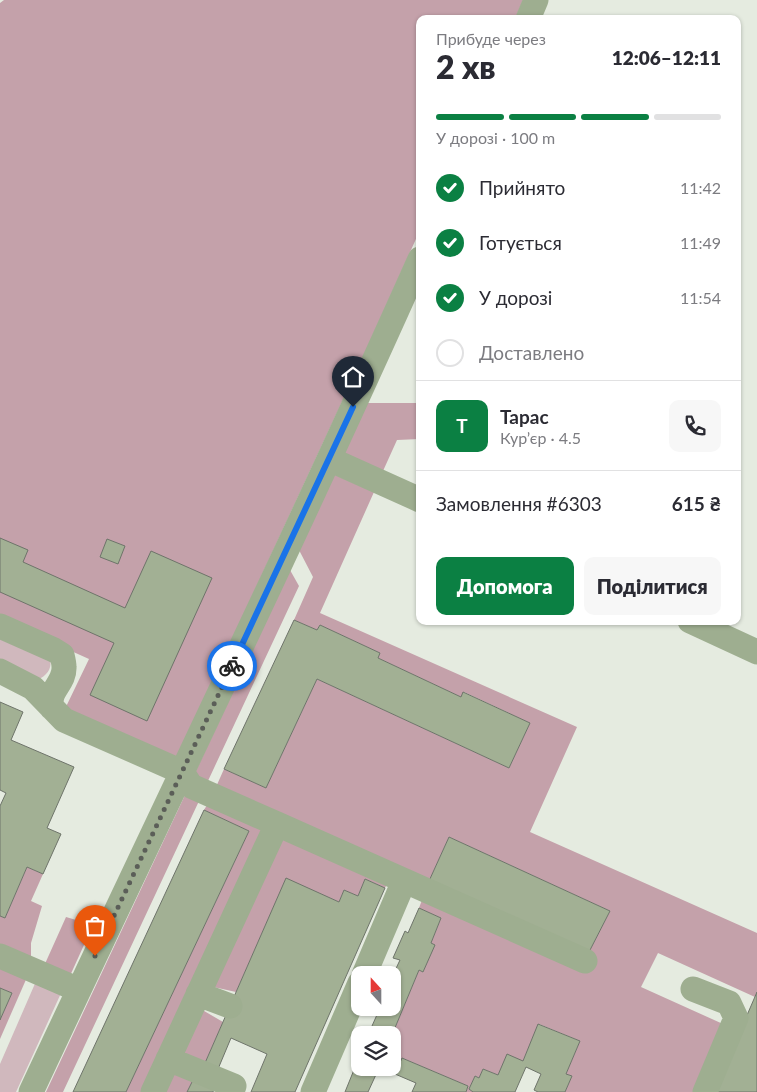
<!DOCTYPE html>
<html lang="uk">
<meta charset="utf-8">
<style>
:root{--surface:#fff;--page:#f7f7f7;--text:#2b2b33;--muted:#7c7c81;--line:#e1e1e2;--accent:#0b8043}
body{margin:0;font-family:Lato,sans-serif;background:var(--page);color:var(--text);height:100vh;display:flex;flex-direction:column;font-size:19px;white-space:nowrap}
*{box-sizing:border-box;margin:0}
p{font-size:16px;color:var(--muted)}
.icon{flex:none;width:28px;height:28px;fill:none;stroke:currentColor;stroke-width:2;stroke-linecap:round;stroke-linejoin:round}
.map{position:relative;flex:1;overflow:hidden}
.drawer{position:absolute;left:416px;top:15px;width:325px;height:610px;display:flex;flex-direction:column;background:var(--surface);border-radius:10px;box-shadow:0 1px 4px #0004}
.drawer>*{flex:none}
.needle{width:32px;rotate:339deg}
.fabs{position:absolute;left:351px;top:966px;display:grid;gap:10px}
.fabs a{display:grid;place-items:center;width:50px;height:50px;border-radius:10px;background:var(--surface);box-shadow:0 1px 4px #0004;font-size:25px}
.pin{position:absolute;display:grid;place-items:center;width:42px;height:42px;color:#fff;margin:-51px -21px;border-radius:50% 50% 50% 0;rotate:-45deg;box-shadow:0 0 5px #0007}
.pin .icon{rotate:45deg}
.courier{position:absolute;display:grid;place-items:center;width:50px;height:50px;margin:-25px;border:4px solid #1a73e8;border-radius:50%;background:#fff;color:#222;box-shadow:0 1px 6px #0007}
.summary em{font-style:normal;font-weight:800}
.summary div{display:flex;flex-direction:column-reverse}
.summary{display:flex;align-items:center;justify-content:space-between;height:85px;padding:0 20px}
h1{font-size:32px;font-weight:800;line-height:38px}
.bar{display:grid;grid-template-columns:repeat(4,1fr);gap:8px 5px;align-content:center;height:60px;padding:0 20px}
.bar i{height:6px;border-radius:4px;background:var(--line)}
.bar .on{background:var(--accent)}
.bar p{grid-column:span 4}
.line{display:flex;align-items:center;gap:12px;padding:0 20px;border-top:1px solid var(--line)}
.line div{flex:1}
.round{display:grid;place-items:center;flex:none;width:52px;height:52px;border-radius:10px;background:var(--page)}
ol{padding:0 20px;list-style:none}
li{display:flex;align-items:center;gap:15px;height:55px}
li p{margin-inline-start:auto}
li .icon{padding:5px;border-radius:50%;background:var(--accent);color:#fff;stroke-width:4}
li:last-child{color:var(--muted)}
li i{width:28px;height:28px;border:2px solid var(--line);border-radius:50%}
.cta{display:flex;gap:10px;margin-top:auto;padding:10px 20px}
.cta a{flex:1;height:58px;border-radius:10px;background:var(--accent);color:#fff;font-size:20px;font-weight:800;line-height:58px;text-align:center}
.cta a+a{background:var(--page);color:var(--text)}
.map>svg:first-child{display:block}
.green{fill:#d0b8bd}
.forest{fill:#c4a1aa}
.building{fill:#a2b094;stroke:#6e746a}
.lines{fill:none;stroke-linecap:round;stroke-linejoin:round}
.minor{stroke:#9eae90;stroke-width:25}
.done{stroke:#5b5e58;stroke-width:5;stroke-dasharray:0 9}
.route{stroke:#1a73e8;stroke-width:6}
</style>
<div class="map">
<svg width="757" height="1092" viewBox="0 0 757 1092">
<rect width="100%" height="100%" fill="#e5ebe0"/>
<path class="green" d="M0,634L49,656C54,669 46,677 34,681L0,664Z
M37,979L62,991L16,1092H0V1064Z"/>
<path class="forest" d="M4,0H523L515,19H420V230L367,348L177,758L63,713L89,659L0,619V3Z
M366,403H420V439L397,440L383,471L342,452Z
M333,474L374,492L320,613L577,727L530,832L757,933V992L755,997L658,953L641,987L723,1024L693,1092H565L572,1076L566,1074L580,1041L539,1024L523,1061L498,1075L483,1069L479,1078L475,1076L469,1089L473,1092H466L468,1086L402,1058L395,1074L379,1068H392V1035L419,970L423,972L434,945L431,943L441,918L419,908L422,900L589,952L610,911L449,837L429,881L216,787L224,769L266,788L317,679L509,768L530,723L464,692L461,697L378,658L380,653L320,625L317,630L294,620L313,577L299,550Z
M290,570L299,586L207,783L193,777Z
M185,795L199,801L63,1092H46Z
M207,805L266,831L145,1092H126L249,831L204,810Z
M278,836L387,884L385,888L365,879L358,896L344,890L339,902L286,879L236,992L209,986Z
M27,867L43,874L31,901L42,906L31,943V960L0,948V916L5,918Z
M66,917L93,925L69,978L44,966Z
M0,963L28,975L0,1039V1020L12,993L0,988Z
M199,1008L223,1022L205,1063L179,1052Z
M170,1071L193,1080L187,1092H160Z"/>
<path class="building" d="M0,538L28,550L23,562L125,608L151,551L212,578L147,721L90,695L114,643L0,592Z
M107,539L125,546L118,564L100,557Z
M294,620L317,630L320,625L380,653L378,658L461,697L463,692L530,723L509,768L317,679L266,788L224,769Z
M0,702L23,712L11,740L74,767L47,828L61,834L43,874L27,867L5,918L0,916V806L6,793L0,790Z
M204,810L249,831L126,1092H73Z
M449,837L610,911L589,952L429,881Z
M286,878L339,902L344,890L358,896L365,879L385,888L295,1092H251L267,1054L231,1038L218,1069L205,1063Z
M419,908L441,918L431,943L435,945L423,972L419,970L392,1035H368L380,1008H392V977L400,960L393,958L405,931L408,933Z
M0,988L12,993L0,1020Z
M757,992V1092H714Z
M538,1024L580,1041L566,1074L572,1076L565,1092H538L534,1090L541,1074L526,1067L515,1092H473L469,1089L475,1076L479,1078L483,1069L498,1075L507,1054L523,1061Z
M360,1055V1068H379L368,1092H345Z
M402,1058L468,1086L466,1092H412L416,1083L395,1074Z
M193,1080L214,1089L213,1092H187Z"/>
<g class="lines">
<path class="minor" d="M528,19L536,0
M329,459L420,500
M690,621L757,652
M0,626L54,650L62,655C63,659 64,663 64,667C65,684 47,690 52,708
M0,671L33,688L64,720L182,772L191,786L277,824L153,1092
M277,824L585,961
M0,956L79,990
M364,975L404,881
M693,989L729,1003L736,1018L705,1092
M198,994L230,1006
M168,1059L234,1086
M31,1092C161,814 295,539 420,259
M313,1092L360,983"/>
</g>
<g class="lines">
<path class="done" d="M95,956L232,666"/>
<path class="route" d="M232,666L353,407"/>
</g>
</svg>
<div class="fabs">
<a><svg class="needle" viewBox="-14 -14 28 28"><path d="M0-13l5 13h-10z" fill="#e53935"/><path d="M0 13l5-13h-10z" fill="#7c7c81"/></svg></a>
<a><svg class="icon" aria-label="layers" viewBox="0 0 24 24"><path d="M12 4l9 5-9 5-9-5zM3 14l9 5 9-5"/></svg></a>
</div>
<div class="pin" style="left:95px;top:956px;background:#ea580c"><svg class="icon" aria-label="bag" viewBox="0 0 24 24"><path d="M5 8h14l-1 12H6zM9 8a3 3 0 0 1 6 0"/></svg></div>
<div class="pin" style="left:353px;top:407px;background:#1f2937"><svg class="icon" aria-label="home" viewBox="0 0 24 24"><path d="M3 11l9-7 9 7M6 9v11h12V9"/></svg></div>
<div class="courier" style="left:232px;top:666px"><svg class="icon" aria-label="bike" viewBox="0 0 24 24"><circle cx="6" cy="16" r="4"/><circle cx="18" cy="16" r="4"/><path d="M6 16l4-8h5l3 8M10 8l3 8H6M13 5h3"/></svg></div>
<section class="drawer">
<div class="summary"><div><h1>2 хв</h1><p>Прибуде через</p></div><em>12:06–12:11</em></div>
<div class="bar"><i class="on"></i><i class="on"></i><i class="on"></i><i></i><p>У дорозі · 100 m</p></div>
<ol>
<li><svg class="icon" aria-label="check" viewBox="0 0 24 24"><path d="M5 12l5 5 9-10"/></svg>Прийнято<p>11:42</p></li>
<li><svg class="icon" aria-label="check" viewBox="0 0 24 24"><path d="M5 12l5 5 9-10"/></svg>Готується<p>11:49</p></li>
<li><svg class="icon" aria-label="check" viewBox="0 0 24 24"><path d="M5 12l5 5 9-10"/></svg>У дорозі<p>11:54</p></li>
<li><i></i>Доставлено</li>
</ol>
<div class="line" style="height:90px"><b class="round" style="background:var(--accent);color:#fff">Т</b><div><b>Тарас</b><p>Кур’єр · 4.5</p></div><a class="round"><svg class="icon" aria-label="phone" viewBox="0 0 24 24"><path d="M5 4h4l2 5-3 2q2 4 5 5l2-3 5 2v4C11 20 4 13 5 4z"/></svg></a></div>
<div class="line" style="height:65px"><div>Замовлення #6303</div><b>615 ₴</b></div>
<div class="cta"><a>Допомога</a><a>Поділитися</a></div>
</section>
</div>
